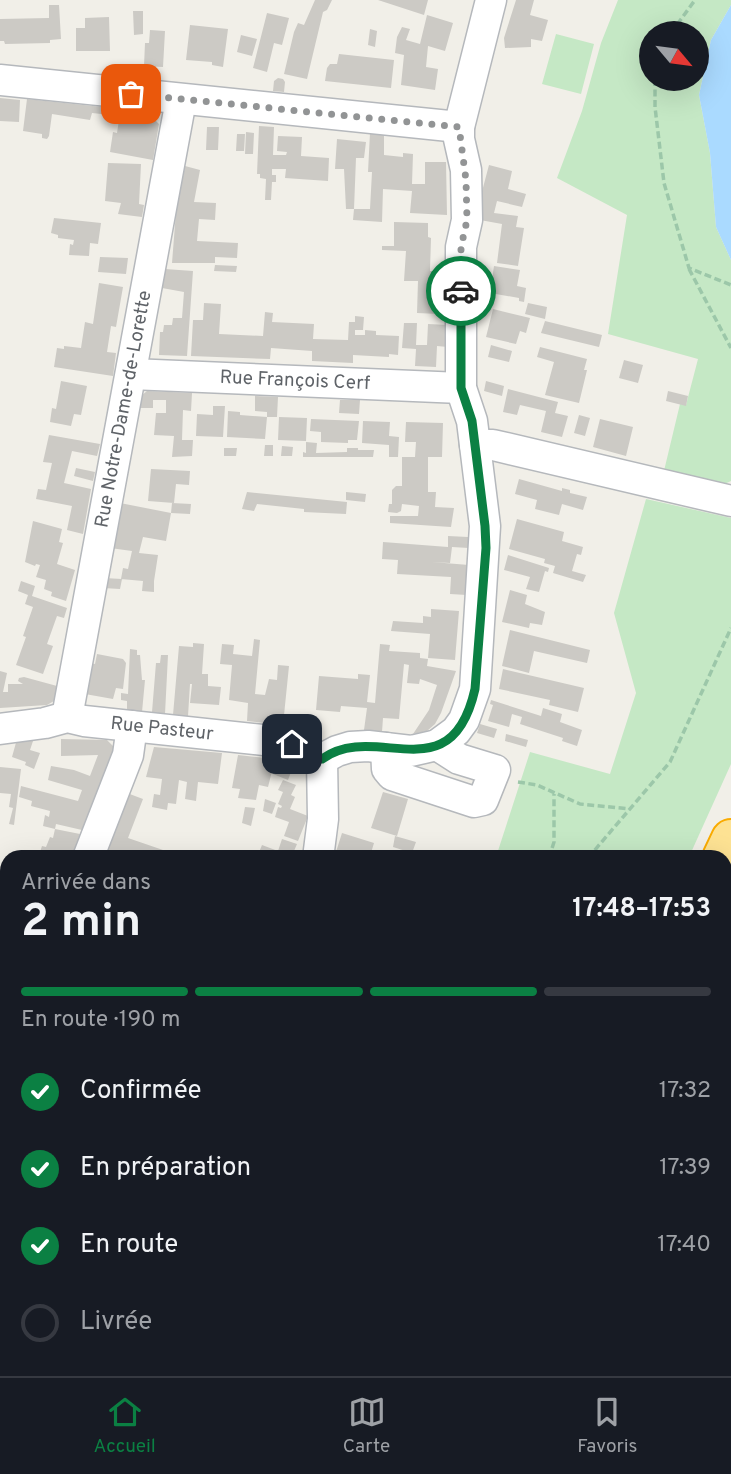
<!DOCTYPE html>
<html lang="fr">
<meta charset="utf-8">
<style>
:root{--surface:#171b24;--page:#20242c;--text:#f1f3f6;--muted:#9ea1a6;--line:#363941;--accent:#0b8043}
body{margin:0;font-family:Overpass,sans-serif;background:var(--page);color:var(--text);height:100vh;display:flex;flex-direction:column;font-size:26px;white-space:nowrap}
*{box-sizing:border-box;margin:0}
p{font-size:23px;color:var(--muted)}
.icon{flex:none;width:38px;height:38px;fill:none;stroke:currentColor;stroke-width:2;stroke-linecap:round;stroke-linejoin:round}
.map{position:relative;flex:1;overflow:hidden}
.details{position:absolute;left:0px;top:850px;width:732px;height:527px;display:flex;flex-direction:column;background:var(--surface);border-radius:21px 21px 0 0;box-shadow:0 7px 28px #0002}
.details>*{flex:none}
.needle{width:46px;rotate:119deg}
.fabs{position:absolute;left:639px;top:21px;display:grid;gap:14px}
.fabs a{display:grid;place-items:center;width:70px;height:70px;border-radius:50%;background:var(--surface);box-shadow:0 7px 28px #0002;font-size:35px}
.pin{position:absolute;display:grid;place-items:center;width:60px;height:60px;color:#fff;margin:-30px;border-radius:14px;box-shadow:0 4px 10px #0006}
.courier{position:absolute;display:grid;place-items:center;width:70px;height:70px;margin:-35px;border:5px solid #0b8043;border-radius:50%;background:#fff;color:#222;box-shadow:0 2px 9px #0007}
.summary em{font-style:normal;font-weight:700}
.summary div{display:flex;flex-direction:column-reverse}
.summary{display:flex;align-items:center;justify-content:space-between;height:119px;padding:0 21px}
h1{font-size:46px;font-weight:700;line-height:52px}
.bar{display:grid;grid-template-columns:repeat(4,1fr);gap:10px 7px;align-content:center;height:84px;padding:0 21px}
.bar i{height:9px;border-radius:5px;background:var(--line)}
.bar .current{background:var(--accent)}
.bar p{grid-column:span 4}
ol{padding:0 21px;list-style:none}
li{display:flex;align-items:center;gap:21px;height:77px}
li p{margin-inline-start:auto}
li .icon{padding:7px;border-radius:50%;background:var(--accent);color:#fff;stroke-width:4}
li:last-child{color:var(--muted)}
li i{width:38px;height:38px;border:4px solid var(--line);border-radius:50%}
.tabs{display:flex;justify-content:space-around;align-items:center;height:98px;border-top:2px solid var(--line);background:var(--surface);font-size:19px;color:var(--muted)}
.tabs a{display:grid;justify-items:center;gap:4px}
.tabs .current{color:var(--accent)}
.map>svg:first-child{display:block}
.green{fill:#c5e8c5;fill-rule:evenodd}
.water{fill:#aadaff}
.building{fill:#cccac5}
.lines{fill:none;stroke-linecap:round;stroke-linejoin:round}
.minor-casing{stroke:#b5b8bc;stroke-width:33}
.highway-casing{stroke:#f9ab00;stroke-width:42}
.path{stroke:#9cc7a9;stroke-width:3.5;stroke-dasharray:7 3.5;stroke-linecap:butt}
.minor{stroke:#fff;stroke-width:30}
.highway{stroke:#fde293;stroke-width:38}
.done{stroke:#929495;stroke-width:7;stroke-dasharray:0 12.6}
.route{stroke:#0b8043;stroke-width:9}
.labels{text-anchor:middle;dominant-baseline:central;stroke-width:6;stroke-linejoin:round;paint-order:stroke}
.street-label{font-size:19px;fill:#5f6368;stroke:#fff}
</style>
<div class="map">
<svg width="731" height="1376" viewBox="0 0 731 1376">
<rect width="100%" height="100%" fill="#f1efe8"/>
<path class="green" d="M618,0H731V5L711,40L699,95L710,153L716,227L731,260V481L720,486L663,475L680,404L686,405L698,359L608,334L627,215L557,178L582,111L601,43ZM651,33H696V79H651Z
M556,34L594,44L581,94L542,84Z
M646,499L731,518V764L689,857H496L530,752L610,774L636,693L614,613Z
M731,976V1118L725,1117L724,988Z
M7,1078V1370H24L19,1376H0V1093Z
M725,1150L731,1151V1376H482L486,1370H724Z
M276,1370H378L374,1376H272Z"/>
<path class="water" d="M731,5V260L716,227L710,153L699,95L711,40Z"/>
<path class="building" d="M315,0H332L327,10L323,12L307,79L284,74L294,32L298,23L304,25Z
M378,0H428L424,15Z
M516,0H534L530,15L548,20L542,41L531,39V47L505,48L504,38Z
M49,5H59L61,39L50,40V43L5,44L4,41H0V19L49,18Z
M133,11H143V34L134,35Z
M267,13L289,18L282,45L274,43L267,72L253,68Z
M427,15L453,23L445,51L428,46L426,67L438,69L435,90L401,85L404,55L395,53L397,37L402,27L410,29L406,40L420,44Z
M109,17L110,51H76V28H85V18Z
M190,25L228,29L223,67L212,65V62L186,60Z
M370,29L377,31L375,47L368,45Z
M150,30L165,31L163,67L144,66L145,43H149Z
M241,35L257,39L252,56L237,52Z
M339,54L394,60L391,88L325,81L327,68L330,64H337Z
M278,78L283,79L285,82L284,92L273,91L274,81Z
M0,98L20,100L19,122L0,121Z
M27,99L102,107L121,108L120,116L92,113L90,120L52,114L49,136L47,139L42,138V134L23,131Z
M132,109L148,113L159,124L153,160L110,152L113,132L117,133L119,120L128,121Z
M259,126L274,127L273,155H286L287,152L277,151L278,136L302,137L301,156L329,158L328,181L285,178L286,169H272V175H276V182H272L271,200H265L266,179L260,178V174H257Z
M207,127H219L218,150H206Z
M246,132L254,133L253,154H245Z
M370,133L384,134V155L403,157V153L413,154L412,184H425V162H446L447,215L410,213L412,191L383,189L382,222L353,220L354,209H370L372,172H368Z
M237,134H245L244,151H236Z
M337,139L366,142L364,158H356L354,209H346L344,169H335Z
M108,163L141,164L139,204L144,205L142,217L118,214L121,203L105,201Z
M489,165L512,171L508,189L526,194L522,207L497,201L494,213L518,216L516,227L524,228L518,266L497,263L502,224L480,220V199Z
M185,166L200,170L194,202L216,203L215,220L199,219L197,241L238,243L237,258L215,257V263H172L176,212Z
M54,218L101,223L98,244L90,243L89,256L69,255L70,244L73,245L74,240L58,238V235L51,233Z
M394,222L428,223V237L431,238L430,271H434L433,282H441L439,314L417,313L418,281H404L406,251L382,250V246H394Z
M100,257L128,258L126,274L98,272Z
M215,265L237,266L236,272L214,271Z
M494,266L520,270L517,286L526,288L524,302L519,301V298L490,293Z
M165,269L193,271L187,356L159,355L160,332H163L164,325H172L173,318H182L184,292L162,288Z
M99,283L123,287L116,327L111,326L107,352L116,353L113,376L54,367L57,348L64,349V346L81,348L85,322L93,324Z
M204,303L221,304L219,334L263,336L265,312L273,313L272,322L314,324L313,339L348,340L349,322H355V316L364,317L363,330H355V335H365V330L376,331V335L399,336L398,355L389,354V357L353,355V363L312,361V351L271,348L270,359L191,356L193,320H203Z
M528,303L547,307L545,319L525,314Z
M493,309L530,318L526,333L520,331L516,344L486,337Z
M545,321L602,335L599,347L541,333Z
M404,323H417L416,345H427L428,324L448,325V347L437,346L436,367L415,366L416,349L402,348Z
M491,345L512,351L509,362L488,357Z
M540,347L587,359L584,370H587L579,403L545,395L554,362L537,357Z
M624,360L643,365L638,383L619,378Z
M61,381L87,386L81,415L74,414L71,426L50,422L52,408L56,409Z
M486,381L504,386L502,396L484,391Z
M508,389L558,402L555,413L568,416L562,437L541,432L546,411L520,405L517,415L503,412Z
M147,391L192,393L191,411L183,410L182,440H193L192,456L172,457L174,436L154,435L156,413H166V400H153V408H139L141,396Z
M668,391L688,396L686,406L666,401Z
M255,396L278,397L277,417H267V412L255,411Z
M340,400H360L359,414L339,413Z
M213,406H225L223,437L196,436L197,414L213,415Z
M228,411L240,412V415L267,417L265,439L227,437Z
M579,415L590,418L585,436L574,433Z
M279,417L307,418L306,441L278,440Z
M311,419L359,421L357,440H348V443L321,442V432L310,431Z
M600,419L633,427L626,456L593,447Z
M363,421L390,422L389,436L399,437L398,457H389V445L362,443Z
M406,422L443,423L442,457H428V492H436L435,507L454,508L451,527L390,523V516H418L419,506L402,504L401,511L397,513L388,512L389,504H392V490L396,486H402V457H415L416,442H405Z
M49,435L100,444L97,456L72,451L64,483L91,489L83,534L67,530L72,506L36,499L38,489L46,490L52,463L43,462Z
M306,442L317,443L316,453L347,452V448H358V450H374L373,457H303V452L306,453Z
M265,445H273V456H264Z
M282,446L293,447L292,456H281Z
M224,448H237L236,456H224Z
M76,468L95,472L93,481L74,476Z
M151,469L190,471L189,485L176,484L174,503L148,501Z
M519,479L562,491V488L570,490V493L587,497L583,510L562,504L559,515L535,509L537,500L515,494Z
M247,492L347,502L346,514L304,512V509L257,504L254,511L242,509Z
M346,492L366,494L365,502L346,500Z
M120,503L171,513L166,541L143,537L139,553L158,555L154,581V592L142,591L143,581L121,579L123,568L128,569L132,551L110,548Z
M172,503L191,504L190,514L171,513Z
M517,519L564,532L562,541L583,547L581,555L577,554L572,571L586,575L583,582L553,573L555,566L544,563L545,559L509,549Z
M33,521L62,529L59,542L63,543L57,564L75,570L66,601L51,596L52,592L44,589L46,580L36,577L40,565L36,564L35,566L25,562Z
M448,536L468,537L469,548L452,547L450,563L432,562L469,565L467,595L450,594L451,577L397,574L398,560L382,559L383,542L448,547Z
M508,555L549,568L548,572L545,571L539,592L526,589L530,577L504,570Z
M104,578L122,579L120,589L103,588Z
M21,581L35,586L32,596L67,608L64,618L57,616L47,644L53,646L43,674L16,665L26,637L23,636L33,607L25,604L28,595L18,591Z
M510,590L527,595L525,604L545,612L542,625L530,623L529,628L502,622Z
M431,609L459,611L455,660L428,658L430,634L391,631L393,621L423,623V616L431,617Z
M510,630L590,650L587,663L534,651L529,673L502,666Z
M254,639L260,640L255,694L265,695L269,679L277,680L278,665L289,666L283,725L247,721L248,703L229,700L232,665L220,664L222,644L234,645L233,654L252,656Z
M193,643L204,644L202,674H208V686L221,687L219,705L190,703L192,684H190L188,716L173,715L179,646L193,647Z
M380,644L390,645L389,651L420,653V658L428,659L427,666L456,671L441,713L435,724L427,731L413,734L429,710L437,685L420,679L419,684L407,683L409,665L404,664L399,719L383,718L382,732L364,730L367,708L341,706L340,712L316,710L319,676L358,679V674L370,675L367,702L375,703Z
M130,649L137,650V655H140L142,680H145L142,712L127,710V701L121,700V693L128,694Z
M97,654L123,659L126,663L123,689L116,688L113,699L85,694L90,663L95,664Z
M161,655H168L165,714L152,712L156,663H160Z
M503,669L584,688L578,712L549,705L550,700L499,689Z
M0,671L7,673L3,692H8V684H23L18,681L19,678L24,677L57,686L54,701L47,705L0,708Z
M491,700L541,716L543,708L562,714L560,722L582,730L577,746L562,741L563,738L520,724L522,717L512,714L509,727L488,721L493,705L490,704Z
M480,724L497,729L494,738L477,733Z
M506,734L528,740L526,747L505,741Z
M34,738L30,750L40,753L34,769L25,765L26,762L12,757L17,739Z
M61,739L107,740L114,747L82,830L56,824L55,829L43,826L45,815L49,817L50,811L31,806L32,801L19,797L21,786L78,801L82,790L48,780L51,766L74,770L90,776L98,755L61,756Z
M154,747L222,753L218,784L198,782L196,801L185,799L187,782L179,780L176,804L168,803L167,810L152,807L154,794L160,795L162,779L146,777Z
M238,755L275,759L268,787L259,785L256,800L238,798L240,789L232,788Z
M276,766L291,772L288,780L273,774Z
M0,767L21,769L14,825L9,824L13,808L9,807L11,794L0,793Z
M283,780L296,785L291,795L295,797L290,809L308,816L298,841L284,836L289,822L275,817L278,807L281,808L282,806L278,804L283,792L278,790Z
M383,792L408,799L397,836L371,828Z
M127,793L143,799L128,838L163,850L160,858H140L123,851L121,858H103Z
M265,799L276,803L272,814L263,811Z
M245,807L255,808L251,826L242,823Z
M55,829L80,834L71,858H38L42,846L46,847L50,837L53,838Z
M342,833L374,843L371,853L384,858H353L336,852Z
M395,836L416,842L412,853L393,847Z
M282,839L297,844L291,858H237L239,850L257,857L262,845L278,851Z
M0,893L7,896V926L4,925L5,921L0,919Z
M0,977L7,978V1009H0Z
M27,1370H60L59,1376H43Z
M136,1370H174L172,1376H135Z"/>
<g class="lines">
<g class="minor-casing">
<g id="minor">
<path d="M0,80L459,127"/>
<path id="s1" d="M131,374L461,388"/>
<path d="M475,445H493L731,501"/>
<path id="s2" d="M67,717L181,100"/>
<path id="s3" d="M0,729L45,723L67,717L84,721L282,742L303,749L322,759"/>
<path d="M386,748L387,769L392,775L474,802L483,800L495,770L459,759L437,745"/>
<path d="M322,759L337,751L350,747L368,746L411,751L437,745L456,731L464,720L475,689L485,526L472,421L461,388V247L467,220L466,170L459,139V127L491,0"/>
<path d="M88,858L128,755L132,726"/>
<path d="M318,858L323,819L322,759"/>
<path d="M0,1040L7,1041"/>
<path d="M724,1134H731"/>
<path d="M73,1376L75,1370"/>
</g>
</g>
<g class="highway-casing">
<path id="highway" d="M722,858L731,839
M724,948L731,935
M406,1376L410,1370
M453,1376L458,1370"/>
</g>
<path class="path" d="M671,33L695,0
M655,79V107L664,183L689,268L731,285
M689,269L731,348
M518,782L537,785L580,804L630,809
M549,858L554,842V794
M588,858L670,762L731,628
M724,1316L731,1320
M724,1331L727,1318
M290,1376L294,1370
M567,1376L571,1370
M712,1376L714,1370"/>
<use href="#minor" class="minor"/>
<use href="#highway" class="highway"/>
</g>
<g class="lines">
<path class="done" d="M131,94L459,127L466,180L467,220L461,247V291"/>
<path class="route" d="M292,744L322,759C376,720 451,795 475,689L486,548L485,526L472,421L461,388V291"/>
</g>
<g class="labels">
<g class="street-label">
<text stroke="none"><textPath href="#s1" startOffset="164">Rue François Cerf</textPath></text>
<text stroke="none"><textPath href="#s2" startOffset="313">Rue Notre-Dame-de-Lorette</textPath></text>
<text stroke="none"><textPath href="#s3" startOffset="164">Rue Pasteur</textPath></text>
</g>
</g>
</svg>
<div class="fabs">
<a><svg class="needle" viewBox="-14 -14 28 28"><path d="M0-13l5 13h-10z" fill="#e53935"/><path d="M0 13l5-13h-10z" fill="#9ea1a6"/></svg></a>
</div>
<div class="pin" style="left:131px;top:94px;background:#ea580c"><svg class="icon" aria-label="bag" viewBox="0 0 24 24"><path d="M5 8h14l-1 12H6zM9 8a3 3 0 0 1 6 0"/></svg></div>
<div class="pin" style="left:292px;top:744px;background:#1f2937"><svg class="icon" aria-label="home" viewBox="0 0 24 24"><path d="M3 11l9-7 9 7M6 9v11h12V9"/></svg></div>
<div class="courier" style="left:461px;top:291px"><svg class="icon" aria-label="car" viewBox="0 0 24 24"><path d="M5 17H2v-5l4-1 3-4h7l3 4 3 1v5h-3M9 17h6M6 11h13"/><circle cx="7" cy="17" r="2"/><circle cx="17" cy="17" r="2"/></svg></div>
<section class="details">
<div class="summary"><div><h1>2 min</h1><p>Arrivée dans</p></div><em>17:48–17:53</em></div>
<div class="bar"><i class="current"></i><i class="current"></i><i class="current"></i><i></i><p>En route · 190 m</p></div>
<ol>
<li><svg class="icon" aria-label="check" viewBox="0 0 24 24"><path d="M5 12l5 5 9-10"/></svg>Confirmée<p>17:32</p></li>
<li><svg class="icon" aria-label="check" viewBox="0 0 24 24"><path d="M5 12l5 5 9-10"/></svg>En préparation<p>17:39</p></li>
<li><svg class="icon" aria-label="check" viewBox="0 0 24 24"><path d="M5 12l5 5 9-10"/></svg>En route<p>17:40</p></li>
<li><i></i>Livrée</li>
</ol>
</section>
</div>
<nav class="tabs">
<a class="current"><svg class="icon" aria-label="home" viewBox="0 0 24 24"><path d="M3 11l9-7 9 7M6 9v11h12V9"/></svg>Accueil</a>
<a><svg class="icon" aria-label="map" viewBox="0 0 24 24"><path d="M3 6l6-2 6 2 6-2v14l-6 2-6-2-6 2zM9 4v14M15 6v14"/></svg>Carte</a>
<a><svg class="icon" aria-label="saved" viewBox="0 0 24 24"><path d="M7 4h10v16l-5-4-5 4z"/></svg>Favoris</a>
</nav>
